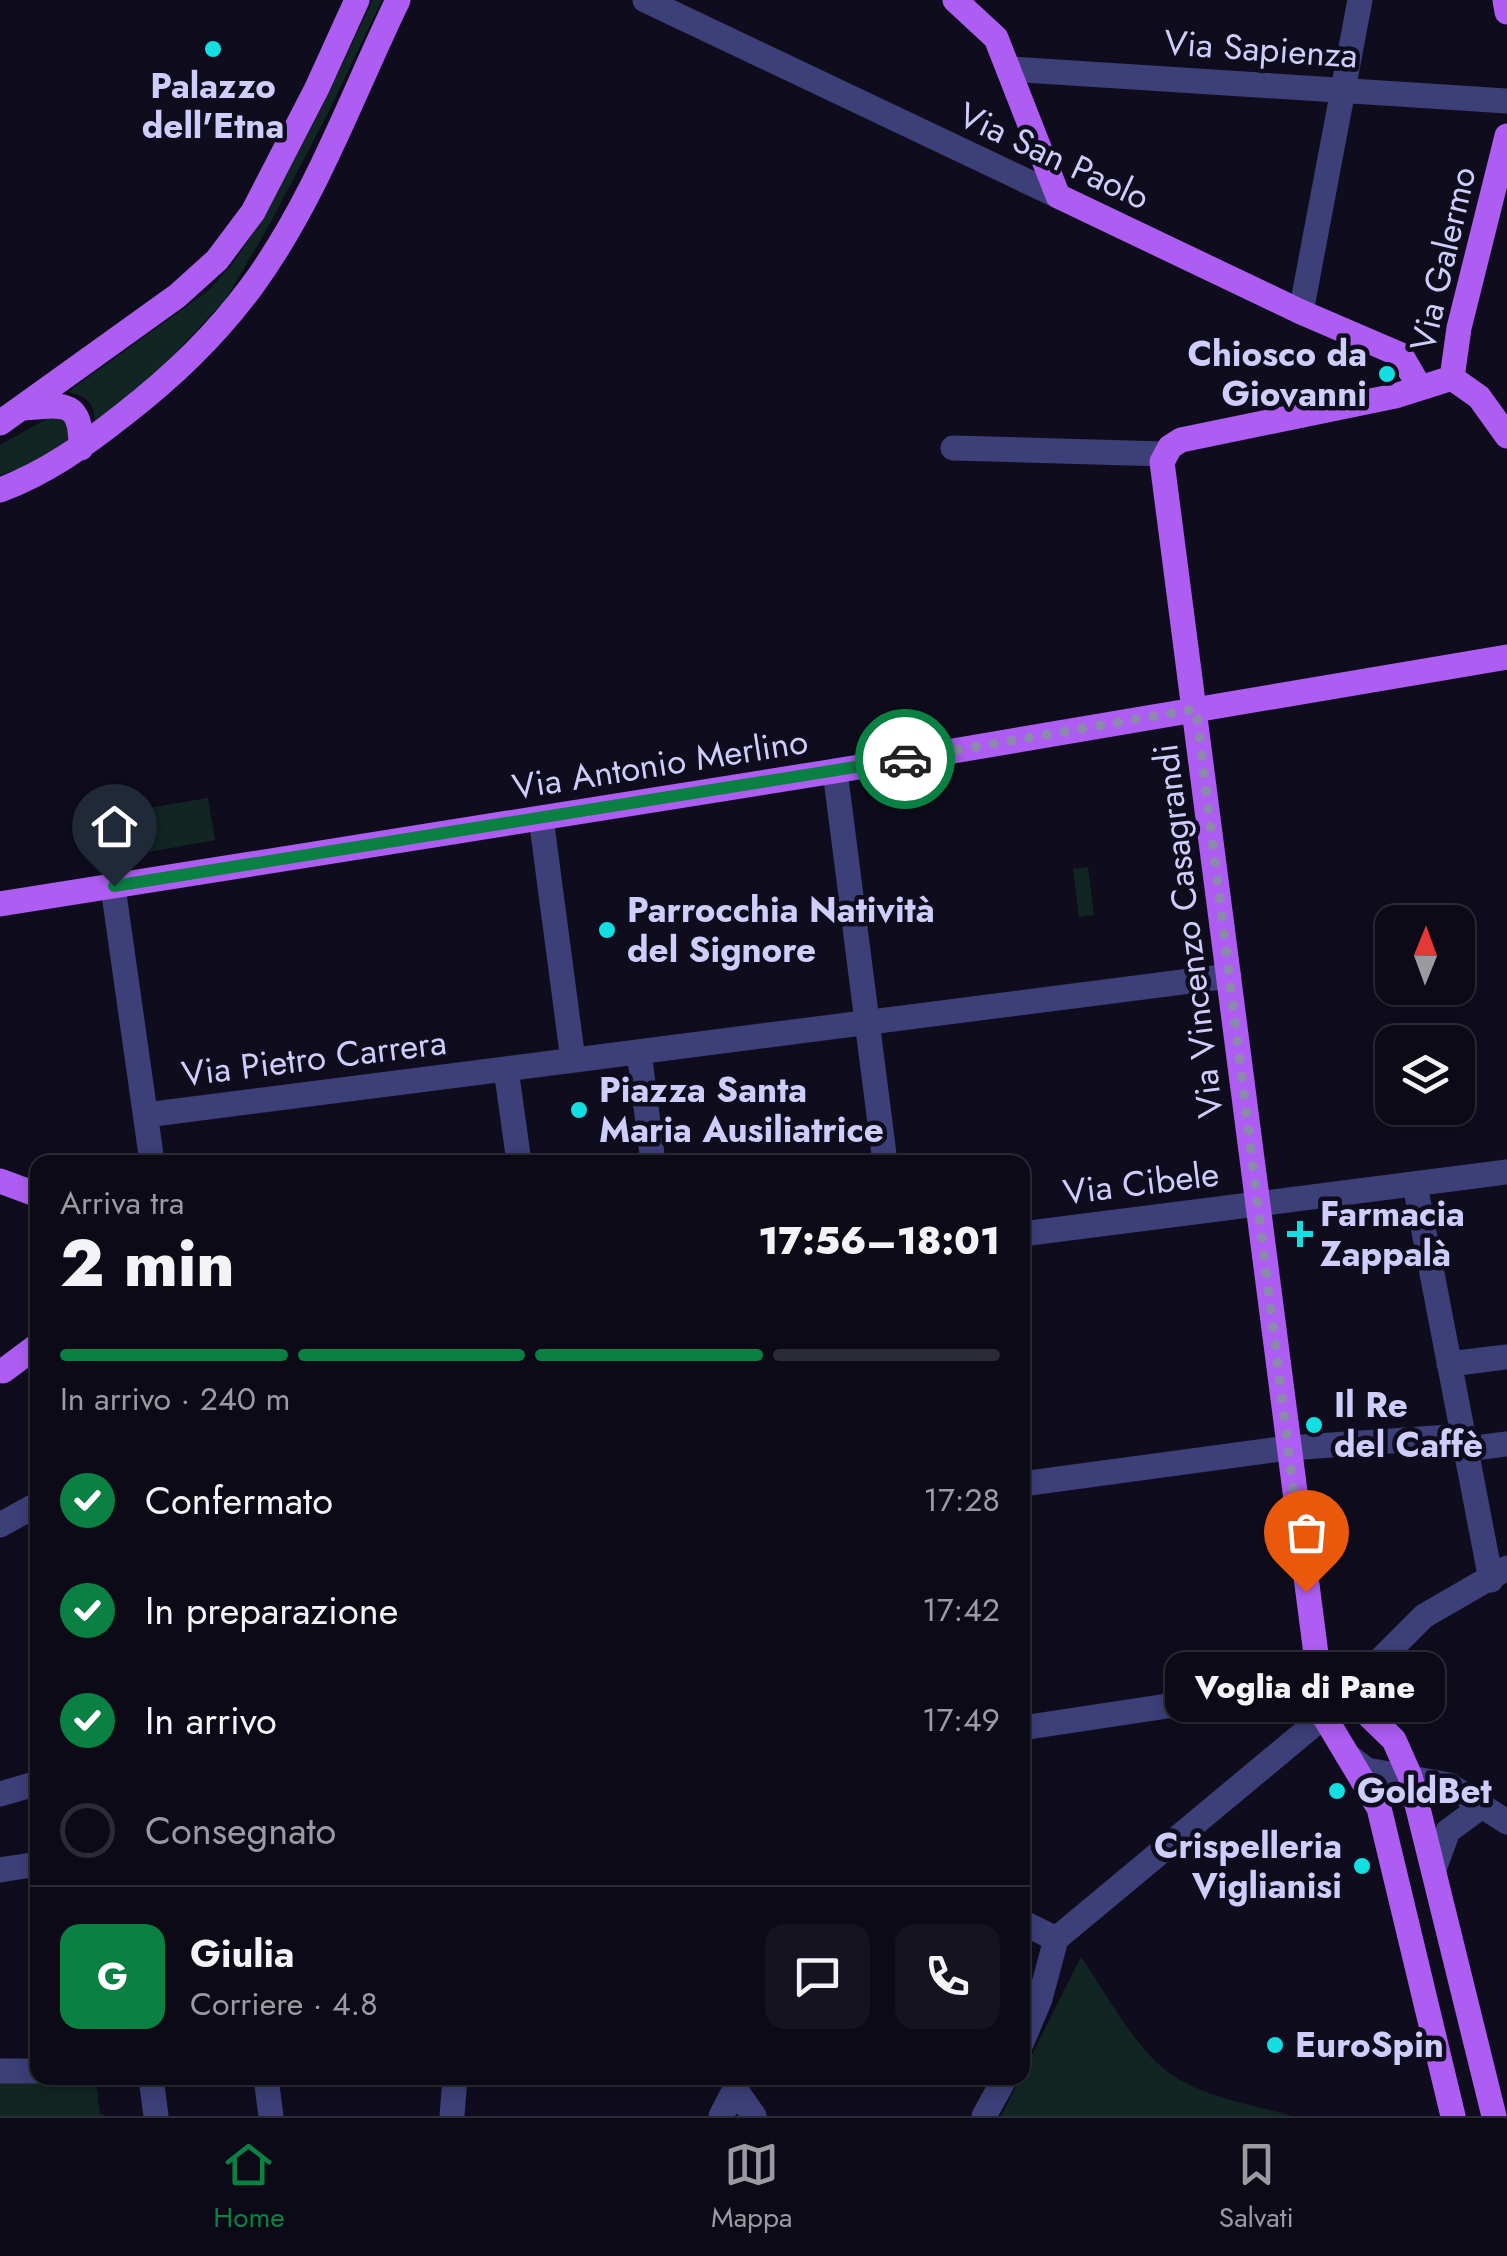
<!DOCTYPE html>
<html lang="it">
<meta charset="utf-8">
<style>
:root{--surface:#0b0a16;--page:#14131f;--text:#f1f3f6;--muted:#9a9aa1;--line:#2b2b35;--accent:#0b8043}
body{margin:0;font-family:Jost,sans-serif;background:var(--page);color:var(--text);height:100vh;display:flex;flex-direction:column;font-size:38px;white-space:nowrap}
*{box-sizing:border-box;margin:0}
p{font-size:32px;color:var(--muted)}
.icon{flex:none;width:55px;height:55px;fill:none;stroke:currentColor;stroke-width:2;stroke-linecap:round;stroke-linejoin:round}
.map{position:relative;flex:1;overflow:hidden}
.sheet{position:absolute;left:30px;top:1155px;width:1000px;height:930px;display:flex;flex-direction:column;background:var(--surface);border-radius:20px;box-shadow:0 5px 15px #0003,0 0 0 2px var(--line)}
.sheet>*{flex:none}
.needle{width:65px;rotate:1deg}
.fabs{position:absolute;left:1375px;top:905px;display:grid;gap:20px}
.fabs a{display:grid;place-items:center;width:100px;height:100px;border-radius:20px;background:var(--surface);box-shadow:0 5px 15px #0003,0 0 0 2px var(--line);font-size:50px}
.pin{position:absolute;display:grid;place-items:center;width:85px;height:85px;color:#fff;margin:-102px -42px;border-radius:50% 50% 50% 0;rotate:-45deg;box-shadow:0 0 10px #0007}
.pin .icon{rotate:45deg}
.courier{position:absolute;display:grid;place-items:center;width:100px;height:100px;margin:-50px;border:8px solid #0b8043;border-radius:50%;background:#fff;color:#222;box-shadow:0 2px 12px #0007}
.bubble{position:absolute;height:70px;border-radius:20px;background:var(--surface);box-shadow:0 5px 15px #0003,0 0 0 2px var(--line);font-size:32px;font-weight:800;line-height:70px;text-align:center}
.overview em{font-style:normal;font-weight:800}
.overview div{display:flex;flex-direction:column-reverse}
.overview{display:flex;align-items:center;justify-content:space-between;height:170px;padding:0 30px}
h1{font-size:65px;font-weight:800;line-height:75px}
.bar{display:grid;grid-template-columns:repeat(4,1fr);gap:15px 10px;align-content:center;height:120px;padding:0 30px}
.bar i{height:12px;border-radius:8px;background:var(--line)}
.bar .on{background:var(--accent)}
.bar p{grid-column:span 4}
.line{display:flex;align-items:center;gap:25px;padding:0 30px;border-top:2px solid var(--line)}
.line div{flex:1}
.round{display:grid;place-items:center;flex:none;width:105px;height:105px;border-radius:20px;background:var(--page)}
ol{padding:0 30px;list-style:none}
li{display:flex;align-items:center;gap:30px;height:110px}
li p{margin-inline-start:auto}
li .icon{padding:10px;border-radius:50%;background:var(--accent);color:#fff;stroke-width:4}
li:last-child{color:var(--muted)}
li i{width:55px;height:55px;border:5px solid var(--line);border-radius:50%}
.tabs{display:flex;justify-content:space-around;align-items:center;height:140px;border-top:2px solid var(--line);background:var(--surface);font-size:28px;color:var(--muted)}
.tabs a{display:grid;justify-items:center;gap:5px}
.tabs .on{color:var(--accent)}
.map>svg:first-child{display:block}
.green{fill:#112623}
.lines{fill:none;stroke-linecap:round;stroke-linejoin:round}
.minor{stroke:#3c3f78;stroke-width:25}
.major{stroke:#ad5df1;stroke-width:25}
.done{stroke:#8b8aad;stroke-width:10;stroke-dasharray:0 18}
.route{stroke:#0b8043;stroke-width:12}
.poi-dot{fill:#13dee1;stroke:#0f0d1d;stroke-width:4}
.labels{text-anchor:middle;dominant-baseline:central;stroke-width:9;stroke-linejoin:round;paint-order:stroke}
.street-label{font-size:35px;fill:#cecdfb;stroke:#0f0d1d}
.poi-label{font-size:35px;font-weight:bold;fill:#cecdfb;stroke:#0f0d1d;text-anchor:start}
</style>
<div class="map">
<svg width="1507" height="2116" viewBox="0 0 1507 2116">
<rect width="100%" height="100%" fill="#0f0d1d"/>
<path class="green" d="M373,0H382L327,115L268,227L226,299L159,370L95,423C95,404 87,395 68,392L209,290L231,266L260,223L319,113Z
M50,417L66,420L71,435C62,457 22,467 0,475V445Z
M208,798L215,840L132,855L125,812Z
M1088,867L1094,915L1079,917L1073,869Z
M1081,1957C1106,1993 1136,2051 1172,2075C1206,2098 1254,2105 1292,2116H1001Z
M0,2081L96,2082L100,2113L107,2116H0Z"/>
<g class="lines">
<path class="minor" d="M645,0L1058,196
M1010,69L1507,101
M1301,312L1360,0
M953,448L1164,454
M835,771L885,1162
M541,818L573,1060
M113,887L152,1162
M639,1052L653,1162
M506,1069L519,1162
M146,1115L1229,976
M1415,1185L1491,1580
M1022,1234L1507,1172
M1449,1364L1507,1357
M1466,1449L1507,1444
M1022,1484L1288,1448L1464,1436
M0,1525L38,1504
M1022,1728L1319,1683
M1347,1755L1367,1770L1449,1785L1507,1822
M0,1794L38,1783
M1434,1869L1448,1831L1482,1806
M0,1870L38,1864
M1022,1922L1056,1939
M1056,1939L1324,1716L1424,1616L1507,1568
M1022,2042L1040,1999L1056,1939
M0,2071H38
M151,2078L156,2116
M266,2078L271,2116
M733,2078L735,2089L754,2116
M452,2116L455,2078
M721,2116L735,2089
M984,2116L1005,2078"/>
<path class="major" d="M955,0L996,38L1058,196L1301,312L1401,355L1419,386
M1505,0L1507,12
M1452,378L1395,396L1181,440L1170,447L1162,462L1324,1716L1379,1808L1453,2116
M1452,378L1459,328L1507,136
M1452,378L1479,397L1507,436
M25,408C66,404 81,401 81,448
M0,423L177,296L217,260L253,212L317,88L357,0
M0,490C46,473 85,445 123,415C171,378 216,335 252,286C315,200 352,95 398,0
M0,904L835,771L1507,657
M0,1181L38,1195
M3,1371L38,1345
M1316,1664L1394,1740L1410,1776L1494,2116"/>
</g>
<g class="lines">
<path class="done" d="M905,759L1196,709L1306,1592"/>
<path class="route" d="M114,886L905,759"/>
</g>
<g class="poi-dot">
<circle cx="213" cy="49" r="10"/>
<circle cx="1387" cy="374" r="10"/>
<circle cx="607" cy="930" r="10"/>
<circle cx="579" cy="1110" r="10"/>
<path d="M1295 1219h10v10h10v10h-10v10h-10v-10h-10v-10h10z"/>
<circle cx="1314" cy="1425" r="10"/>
<circle cx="1337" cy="1791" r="10"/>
<circle cx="1362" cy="1866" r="10"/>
<circle cx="1275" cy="2045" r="10"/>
</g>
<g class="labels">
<g class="street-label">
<text transform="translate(1261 49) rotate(4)">Via Sapienza</text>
<text transform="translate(1054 156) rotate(25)">Via San Paolo</text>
<text transform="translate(1443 259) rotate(-77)">Via Galermo</text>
<text transform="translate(660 764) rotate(-9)">Via Antonio Merlino</text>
<text transform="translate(1188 931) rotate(-97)">Via Vincenzo Casagrandi</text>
<text transform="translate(314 1058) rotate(-7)">Via Pietro Carrera</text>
<text transform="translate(1141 1183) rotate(-7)">Via Cibele</text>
</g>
<g class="poi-label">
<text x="213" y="86" text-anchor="middle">Palazzo<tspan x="213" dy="40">dell'Etna</tspan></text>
<text x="1367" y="354" text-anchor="end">Chiosco da<tspan x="1367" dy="40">Giovanni</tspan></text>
<text x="627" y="910">Parrocchia Natività<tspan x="627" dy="40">del Signore</tspan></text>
<text x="599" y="1090">Piazza Santa<tspan x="599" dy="40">Maria Ausiliatrice</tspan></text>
<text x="1320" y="1214">Farmacia<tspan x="1320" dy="40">Zappalà</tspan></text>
<text x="1334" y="1405">Il Re<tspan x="1334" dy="40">del Caffè</tspan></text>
<text x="1357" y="1791">GoldBet</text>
<text x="1342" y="1846" text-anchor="end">Crispelleria<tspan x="1342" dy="40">Viglianisi</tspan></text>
<text x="1295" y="2045">EuroSpin</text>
</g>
</g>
</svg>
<div class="fabs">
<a><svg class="needle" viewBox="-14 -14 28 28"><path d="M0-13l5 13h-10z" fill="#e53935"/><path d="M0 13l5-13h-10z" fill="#9a9aa1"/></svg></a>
<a><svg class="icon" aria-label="layers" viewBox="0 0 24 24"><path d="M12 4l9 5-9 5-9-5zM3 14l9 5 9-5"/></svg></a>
</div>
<div class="pin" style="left:1306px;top:1592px;background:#ea580c"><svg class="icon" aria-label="bag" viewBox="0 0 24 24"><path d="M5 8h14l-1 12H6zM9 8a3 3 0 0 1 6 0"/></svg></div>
<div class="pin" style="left:114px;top:886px;background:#1f2937"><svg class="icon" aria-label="home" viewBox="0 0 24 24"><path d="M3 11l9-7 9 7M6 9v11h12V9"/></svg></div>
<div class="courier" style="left:905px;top:759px"><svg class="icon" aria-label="car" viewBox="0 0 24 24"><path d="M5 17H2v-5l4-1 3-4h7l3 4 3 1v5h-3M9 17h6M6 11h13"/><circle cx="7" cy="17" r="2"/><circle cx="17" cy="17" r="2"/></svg></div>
<div class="bubble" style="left:1165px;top:1652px;width:280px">Voglia di Pane</div>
<section class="sheet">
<div class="overview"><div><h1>2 min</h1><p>Arriva tra</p></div><em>17:56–18:01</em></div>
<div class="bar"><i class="on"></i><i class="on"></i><i class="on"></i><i></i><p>In arrivo · 240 m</p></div>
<ol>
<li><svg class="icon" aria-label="check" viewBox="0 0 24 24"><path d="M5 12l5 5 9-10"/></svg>Confermato<p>17:28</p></li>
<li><svg class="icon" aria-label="check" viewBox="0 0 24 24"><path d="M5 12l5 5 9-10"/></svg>In preparazione<p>17:42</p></li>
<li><svg class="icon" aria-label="check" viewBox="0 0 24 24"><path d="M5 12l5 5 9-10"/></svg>In arrivo<p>17:49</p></li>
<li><i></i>Consegnato</li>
</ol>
<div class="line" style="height:180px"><b class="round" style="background:var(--accent);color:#fff">G</b><div><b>Giulia</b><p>Corriere · 4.8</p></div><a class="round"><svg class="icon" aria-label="chat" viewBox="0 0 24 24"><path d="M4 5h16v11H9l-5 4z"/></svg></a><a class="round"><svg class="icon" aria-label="phone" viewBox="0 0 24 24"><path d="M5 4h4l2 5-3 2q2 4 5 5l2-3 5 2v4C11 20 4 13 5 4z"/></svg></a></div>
</section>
</div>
<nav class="tabs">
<a class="on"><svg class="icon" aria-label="home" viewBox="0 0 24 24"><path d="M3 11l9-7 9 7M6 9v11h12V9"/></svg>Home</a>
<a><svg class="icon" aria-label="map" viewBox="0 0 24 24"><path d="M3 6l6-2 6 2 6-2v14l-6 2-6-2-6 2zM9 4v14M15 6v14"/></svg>Mappa</a>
<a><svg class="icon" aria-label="saved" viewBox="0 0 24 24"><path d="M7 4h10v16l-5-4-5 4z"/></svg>Salvati</a>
</nav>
